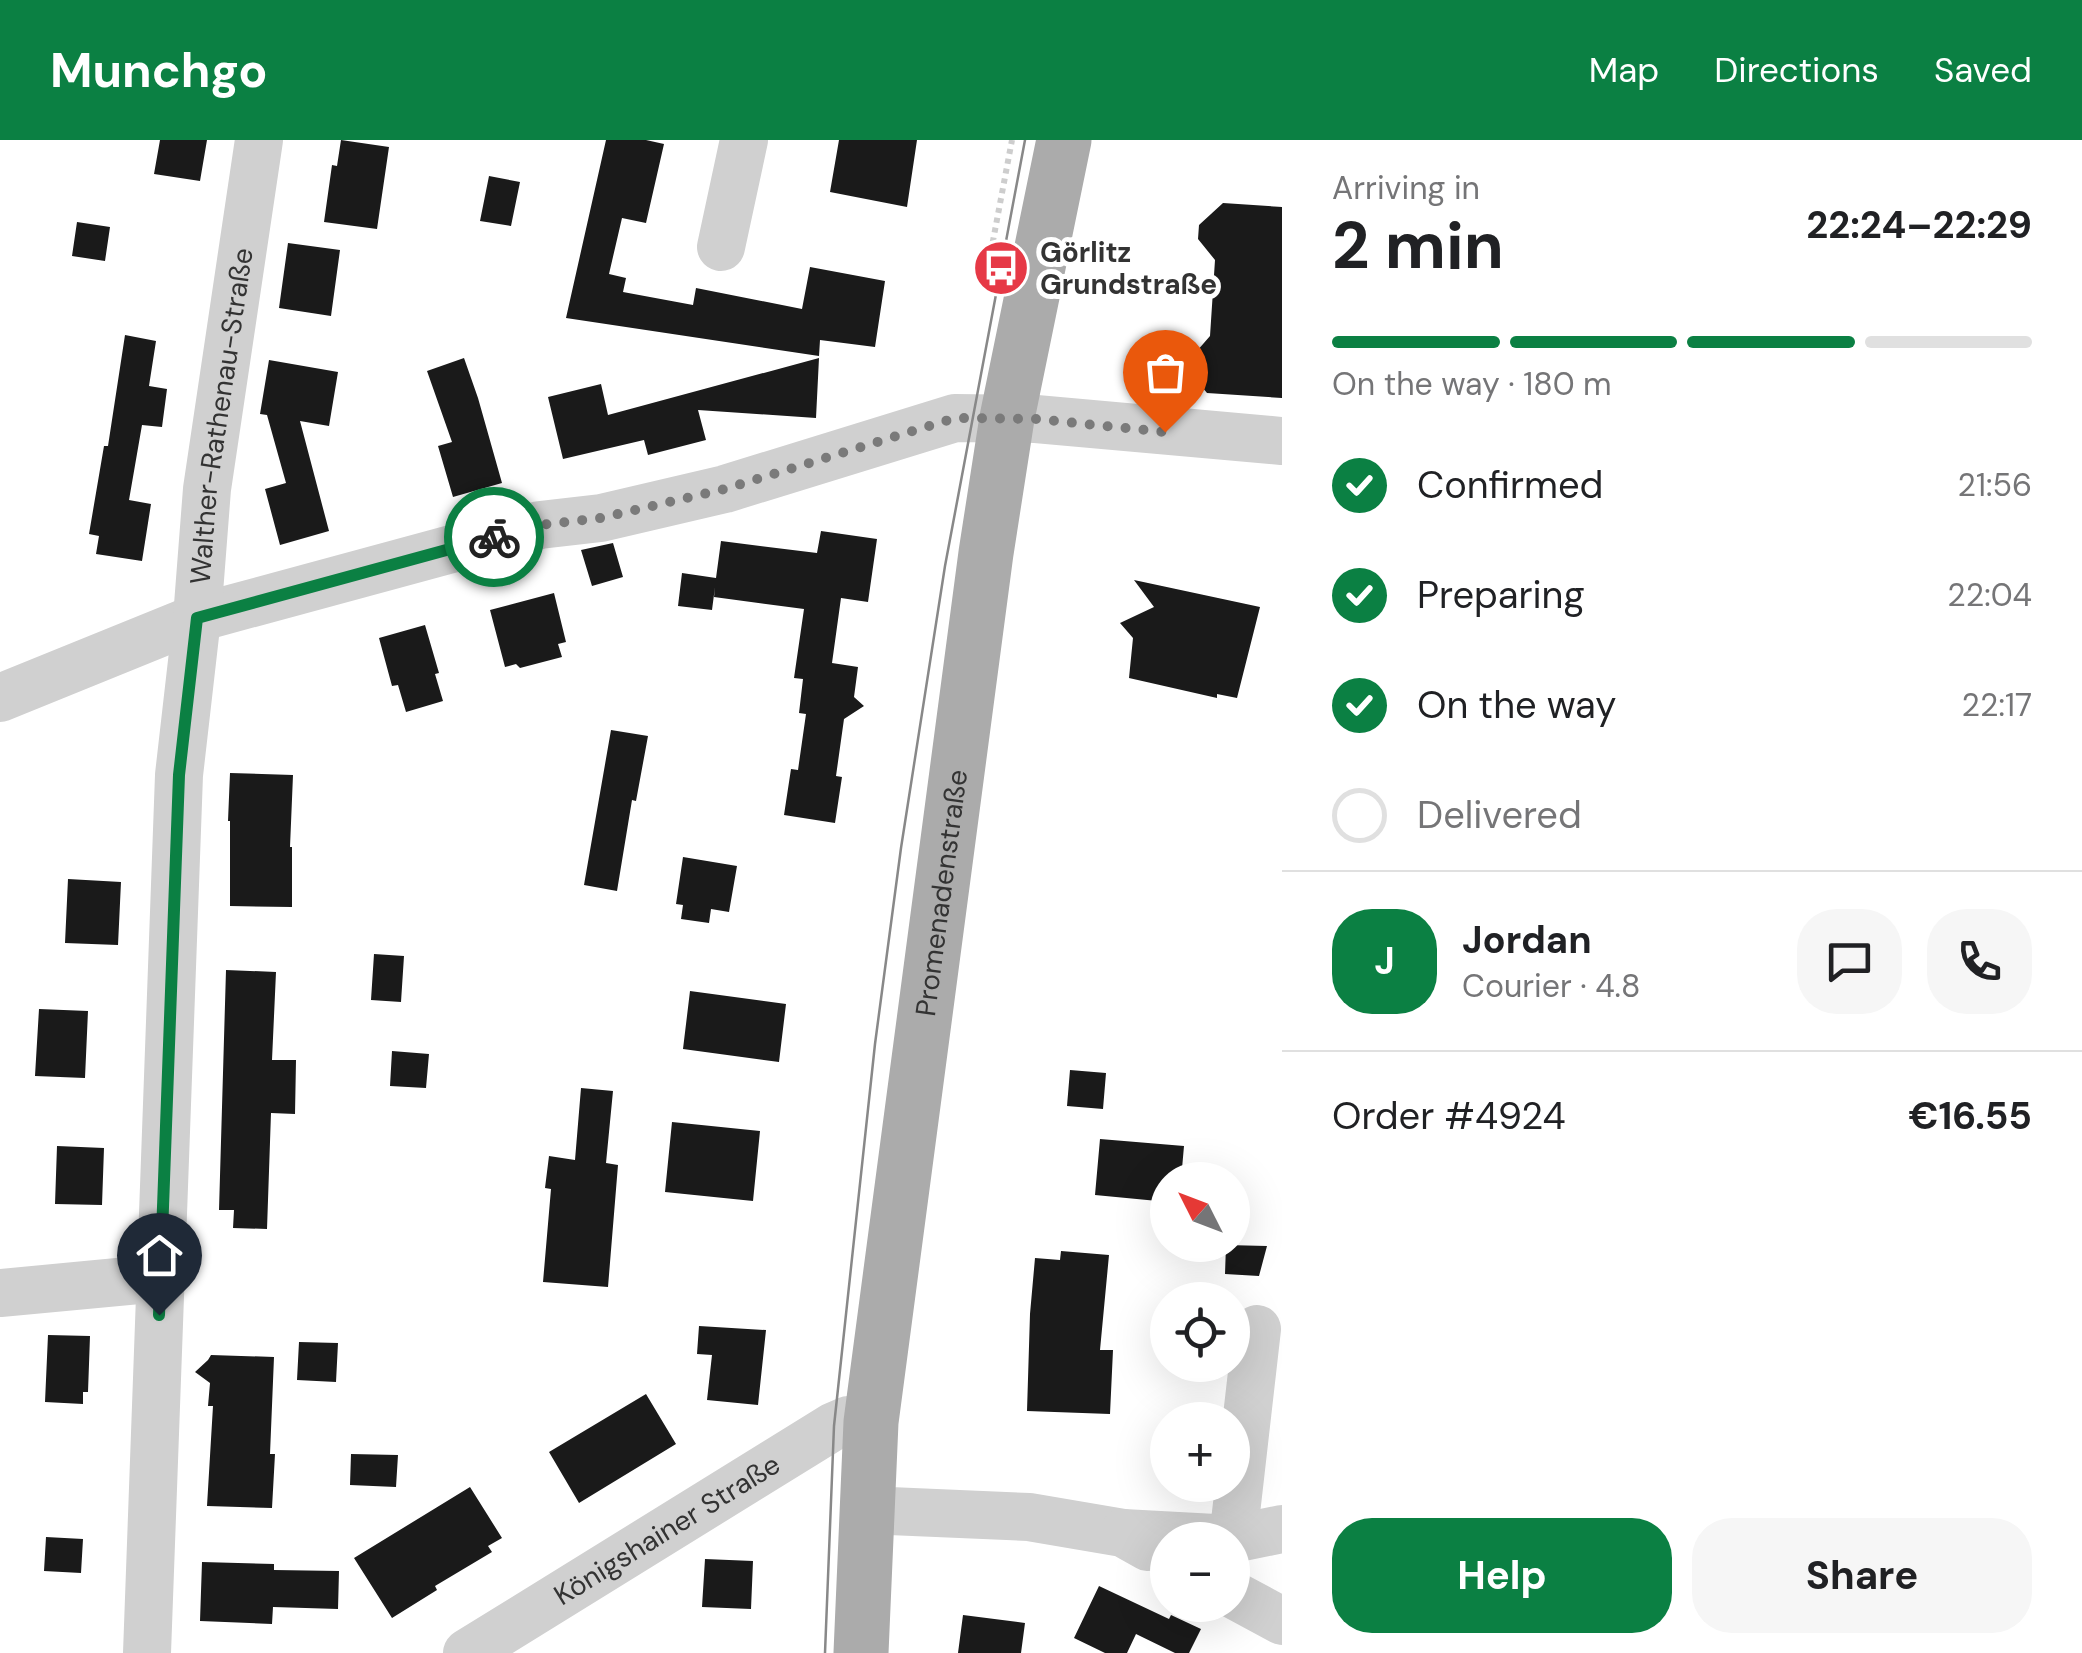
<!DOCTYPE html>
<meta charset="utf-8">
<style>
:root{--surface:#fff;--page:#f6f6f6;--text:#202124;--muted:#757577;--line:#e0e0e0;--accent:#0b8043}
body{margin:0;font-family:"DM Sans",sans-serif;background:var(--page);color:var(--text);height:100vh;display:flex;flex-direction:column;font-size:38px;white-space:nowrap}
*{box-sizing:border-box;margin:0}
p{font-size:32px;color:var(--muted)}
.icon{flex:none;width:55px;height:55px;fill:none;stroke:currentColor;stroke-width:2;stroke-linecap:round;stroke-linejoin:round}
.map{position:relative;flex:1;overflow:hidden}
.drawer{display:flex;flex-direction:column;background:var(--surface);width:800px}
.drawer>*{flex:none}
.needle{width:65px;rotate:312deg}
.buttons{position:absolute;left:1150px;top:1022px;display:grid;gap:20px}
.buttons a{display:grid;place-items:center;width:100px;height:100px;border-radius:50%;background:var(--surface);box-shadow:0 10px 40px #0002;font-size:50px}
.pin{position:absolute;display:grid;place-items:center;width:85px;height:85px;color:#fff;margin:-102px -42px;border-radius:50% 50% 50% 0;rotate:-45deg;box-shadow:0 0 10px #0007}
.pin .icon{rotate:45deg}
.courier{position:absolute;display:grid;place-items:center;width:100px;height:100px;margin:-50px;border:8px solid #0b8043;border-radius:50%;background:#fff;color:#222;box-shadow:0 2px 12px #0007}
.headline em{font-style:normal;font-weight:700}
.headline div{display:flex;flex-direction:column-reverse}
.headline{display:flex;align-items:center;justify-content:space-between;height:170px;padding:0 50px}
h1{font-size:65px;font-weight:700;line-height:75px}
.bar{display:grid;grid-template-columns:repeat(4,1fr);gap:15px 10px;align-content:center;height:120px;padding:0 50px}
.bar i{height:12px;border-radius:8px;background:var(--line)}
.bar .current{background:var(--accent)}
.bar p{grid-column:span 4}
.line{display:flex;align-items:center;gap:25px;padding:0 50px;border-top:2px solid var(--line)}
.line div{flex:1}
.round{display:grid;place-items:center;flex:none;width:105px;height:105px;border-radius:40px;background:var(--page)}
ol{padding:0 50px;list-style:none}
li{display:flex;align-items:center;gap:30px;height:110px}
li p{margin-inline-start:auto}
li .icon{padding:10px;border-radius:50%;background:var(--accent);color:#fff;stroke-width:4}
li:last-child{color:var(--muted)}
li i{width:55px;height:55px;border:5px solid var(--line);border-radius:50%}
.primary-button{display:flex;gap:20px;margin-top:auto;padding:20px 50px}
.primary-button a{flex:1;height:115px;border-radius:40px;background:var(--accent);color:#fff;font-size:40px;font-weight:700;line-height:115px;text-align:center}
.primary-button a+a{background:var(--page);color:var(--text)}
header{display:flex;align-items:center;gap:60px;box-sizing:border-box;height:140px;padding:0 50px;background:var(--accent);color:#fff}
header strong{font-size:48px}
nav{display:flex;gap:55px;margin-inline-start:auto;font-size:35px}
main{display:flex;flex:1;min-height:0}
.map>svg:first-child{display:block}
.building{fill:#1a1a1a}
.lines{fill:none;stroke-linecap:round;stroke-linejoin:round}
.path{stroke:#cdcdcd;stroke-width:6;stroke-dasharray:5 5;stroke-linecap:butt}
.minor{stroke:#d0d0d0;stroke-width:48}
.major{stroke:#ababab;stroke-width:55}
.tram{stroke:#888;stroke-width:2.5}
.done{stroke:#7a7a7a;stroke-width:10;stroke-dasharray:0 18}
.route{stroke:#0b8043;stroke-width:12}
.labels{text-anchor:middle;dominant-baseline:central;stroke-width:10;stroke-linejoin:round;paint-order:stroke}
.poi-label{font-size:28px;font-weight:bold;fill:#333;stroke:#fff;text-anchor:start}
.street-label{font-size:28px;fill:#333;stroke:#fff}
</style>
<header>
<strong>Munchgo</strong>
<nav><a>Map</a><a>Directions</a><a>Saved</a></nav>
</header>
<main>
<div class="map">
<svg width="1282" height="1513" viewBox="0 0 1282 1513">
<rect width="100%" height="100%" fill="#fff"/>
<path class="building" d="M160,0H207L200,41L154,34Z
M341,0L389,7L377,89L324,82L332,25L337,26Z
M606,0H646L664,4L646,83L622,78L609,134L626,138L623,152L693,165L696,148L802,169L810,127L885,141L875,207L820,200L819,216L566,178Z
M839,0H917L907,67L830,52Z
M489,36L520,42L511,86L480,81Z
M1223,63L1282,67V258L1207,253L1189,231L1190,219L1210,196L1215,120L1198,99L1199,85Z
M77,82L110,87L105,121L72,116Z
M288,103L340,110L331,176L279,168Z
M125,195L156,201L149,246L167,249L162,287L142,285L129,360L151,364L142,421L96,414L99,396L89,394L104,306H108Z
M464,218L478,258L502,343L453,357L438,306L452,302L427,231Z
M819,218L816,278L698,270L706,300L648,315L644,300L563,319L548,257L601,244L608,275Z
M269,220L338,232L329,286L300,281L329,391L280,405L265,349L286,343L267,275L260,274Z
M821,391L877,399L868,462L841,458L832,523L858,527L854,557L864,566L844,579L836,636L842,637L835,683L784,675L791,629L798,630L806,574L799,573L803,539L794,538L804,469L714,457L715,447L712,470L678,466L682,433L716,438L721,401L817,413Z
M613,403L623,437L592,446L581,410Z
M1134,440L1260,467L1237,558L1217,554V558L1129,538L1133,498L1120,483L1154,467Z
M554,453L566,502L558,504L562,517L520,528L516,524L505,527L490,470Z
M425,485L439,533L435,534L443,561L406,572L398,545L392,546L379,498Z
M611,590L648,596L636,661L632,660L617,751L584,745Z
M230,633L293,635L290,707H292V767L230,766V681H228Z
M683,717L737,726L729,772L711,769L709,783L681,779L683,765L676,764Z
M68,739L121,742L118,805L65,803Z
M374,814L404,816L401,862L371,860Z
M226,830L276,832L272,920H296L295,974L271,973L267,1089L233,1088L234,1070H219Z
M690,851L786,864L779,922L683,909Z
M39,869L88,871L85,938L35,936Z
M392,911L429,914L426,948L390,946Z
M1070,930L1106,933L1103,969L1067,966Z
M581,948L613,951L606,1023L618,1025L608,1147L543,1142L551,1049L545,1048L549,1016L575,1020Z
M672,982L760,991L753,1061L665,1052Z
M1100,999L1184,1006L1181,1040H1168V1062L1095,1055Z
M57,1006L104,1008L102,1065L55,1064Z
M1226,1105L1267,1106L1259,1136L1225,1134Z
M1061,1111L1109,1115L1100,1210H1113L1110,1274L1027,1271L1030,1174L1035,1118L1060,1120Z
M699,1186L766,1190L758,1265L707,1260L712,1215L697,1214Z
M48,1195L90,1196L88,1252H83V1264L45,1262Z
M299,1202L338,1203L336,1242L297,1240Z
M211,1215L274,1217L270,1314H275L272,1368L207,1366L213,1266H208L210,1243L195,1232L208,1220Z
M646,1254L676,1304L579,1363L549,1312Z
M351,1314L398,1315L396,1347L350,1345Z
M470,1347L502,1398L488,1406L492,1412L435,1446L437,1450L392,1478L354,1418Z
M46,1397L83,1399L81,1433L44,1431Z
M705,1419L753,1421L751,1469L702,1467Z
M202,1422L274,1424V1430L339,1431L338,1469L273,1467L272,1484L200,1481Z
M1099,1446L1169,1479L1171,1475L1201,1489L1189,1513H1175L1136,1494L1127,1513H1105L1074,1498Z
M963,1475L1025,1483L1021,1513H958Z"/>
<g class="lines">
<path class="path" d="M989,122L1012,0"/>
<g class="minor">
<path d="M721,107L744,0"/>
<path d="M0,558L197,478L540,385L601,378L725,349L955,278L1036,279L1282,301"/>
<path d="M0,1153L160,1138"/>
<path d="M866,1370L1029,1377L1123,1393L1148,1407"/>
<path d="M1123,1393L1233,1399L1257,1189"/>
<path d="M1233,1399L1282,1389"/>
<path d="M1232,1454L1282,1481"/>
<path id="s1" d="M147,1513L179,635L197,478L207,349L259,0"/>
<path id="s2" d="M467,1513L834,1286L848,1280L871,1282"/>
</g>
<path class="major" id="s3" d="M861,1513L871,1282L986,413L1007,278L1064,0"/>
<path class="tram" d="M825,1513L834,1286L875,904L901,708L945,426L1025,0"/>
</g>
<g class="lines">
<path class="done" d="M494,397L540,385L601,378L725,349L955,278L1036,279L1165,292"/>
<path class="route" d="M159,1175L179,635L197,478L494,397"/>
</g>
<defs>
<g id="bus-disc" transform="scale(2.875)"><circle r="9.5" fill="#e63946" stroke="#fff"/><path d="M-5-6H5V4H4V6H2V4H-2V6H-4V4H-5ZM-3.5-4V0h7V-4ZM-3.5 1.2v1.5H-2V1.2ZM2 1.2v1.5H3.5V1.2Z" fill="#fff"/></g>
</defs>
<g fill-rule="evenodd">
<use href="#bus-disc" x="1001" y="128"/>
</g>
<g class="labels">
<g class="poi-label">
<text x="1040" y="112">Görlitz<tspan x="1040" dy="32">Grundstraße</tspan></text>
</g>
<g class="street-label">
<text stroke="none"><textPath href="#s1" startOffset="1240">Walther-Rathenau-Straße</textPath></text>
<text stroke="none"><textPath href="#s3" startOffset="765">Promenadenstraße</textPath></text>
<text stroke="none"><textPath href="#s2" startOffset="235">Königshainer Straße</textPath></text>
</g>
</g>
</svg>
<div class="buttons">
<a><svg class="needle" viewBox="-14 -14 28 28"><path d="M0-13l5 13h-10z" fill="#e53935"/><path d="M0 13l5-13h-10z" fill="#757577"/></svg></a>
<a><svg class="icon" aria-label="locate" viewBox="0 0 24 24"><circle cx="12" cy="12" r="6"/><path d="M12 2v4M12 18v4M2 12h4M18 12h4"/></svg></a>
<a>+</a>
<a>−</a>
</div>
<div class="pin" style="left:1165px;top:292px;background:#ea580c"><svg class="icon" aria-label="bag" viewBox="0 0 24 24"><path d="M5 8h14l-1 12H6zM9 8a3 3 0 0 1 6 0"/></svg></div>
<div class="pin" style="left:159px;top:1175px;background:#1f2937"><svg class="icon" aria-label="home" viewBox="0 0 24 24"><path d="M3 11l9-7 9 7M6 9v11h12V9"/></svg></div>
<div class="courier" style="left:494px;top:397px"><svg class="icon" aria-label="bike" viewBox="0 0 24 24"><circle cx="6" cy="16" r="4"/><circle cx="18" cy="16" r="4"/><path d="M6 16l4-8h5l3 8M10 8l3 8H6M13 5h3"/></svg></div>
</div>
<section class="drawer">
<div class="headline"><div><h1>2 min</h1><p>Arriving in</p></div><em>22:24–22:29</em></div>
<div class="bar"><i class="current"></i><i class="current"></i><i class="current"></i><i></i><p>On the way · 180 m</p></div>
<ol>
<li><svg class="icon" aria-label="check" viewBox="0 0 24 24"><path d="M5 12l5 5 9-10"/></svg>Confirmed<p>21:56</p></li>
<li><svg class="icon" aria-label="check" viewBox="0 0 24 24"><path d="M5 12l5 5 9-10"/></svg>Preparing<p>22:04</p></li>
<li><svg class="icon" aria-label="check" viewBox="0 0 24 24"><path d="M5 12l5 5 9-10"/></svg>On the way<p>22:17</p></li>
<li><i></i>Delivered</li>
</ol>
<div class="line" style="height:180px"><b class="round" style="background:var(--accent);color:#fff">J</b><div><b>Jordan</b><p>Courier · 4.8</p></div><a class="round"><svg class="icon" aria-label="chat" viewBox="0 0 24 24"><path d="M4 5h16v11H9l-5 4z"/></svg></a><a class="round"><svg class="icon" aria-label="phone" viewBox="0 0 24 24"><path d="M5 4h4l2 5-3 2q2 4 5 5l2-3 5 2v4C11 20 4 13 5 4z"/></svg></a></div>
<div class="line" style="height:130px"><div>Order #4924</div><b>€16.55</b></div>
<div class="primary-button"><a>Help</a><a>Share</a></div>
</section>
</main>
